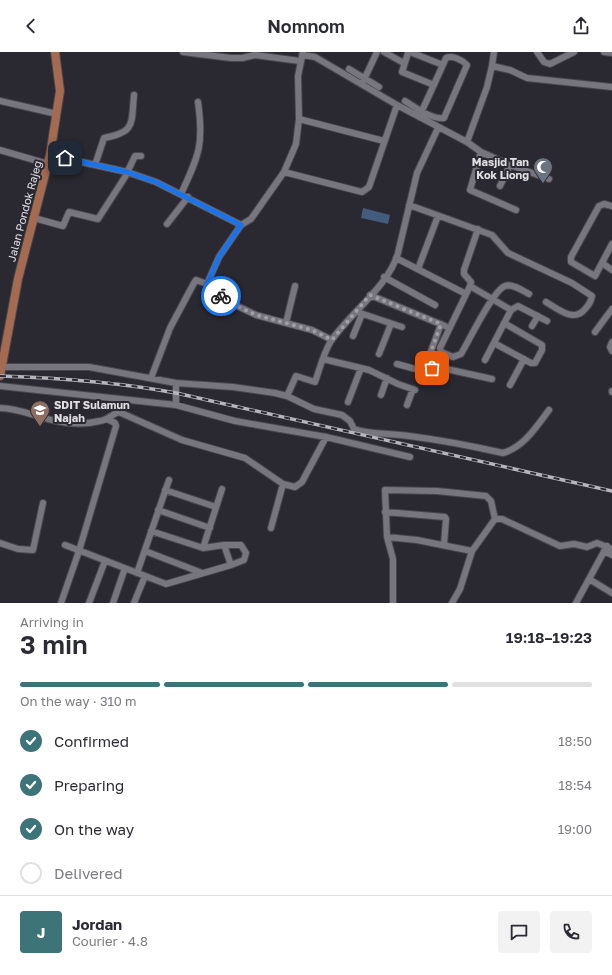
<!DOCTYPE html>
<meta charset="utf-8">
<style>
:root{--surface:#fff;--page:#f2f2f3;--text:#2b2b33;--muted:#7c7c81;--line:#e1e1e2;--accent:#3d7478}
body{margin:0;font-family:"Golos Text",sans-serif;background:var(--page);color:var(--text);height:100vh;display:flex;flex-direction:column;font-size:15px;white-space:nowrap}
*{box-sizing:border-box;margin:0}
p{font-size:13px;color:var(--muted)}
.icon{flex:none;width:22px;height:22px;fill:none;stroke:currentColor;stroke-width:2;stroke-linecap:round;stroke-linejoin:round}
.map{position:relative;height:551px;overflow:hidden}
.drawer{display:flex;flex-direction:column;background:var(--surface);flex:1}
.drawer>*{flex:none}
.pin{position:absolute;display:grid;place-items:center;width:34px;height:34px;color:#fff;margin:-17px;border-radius:8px;box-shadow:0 2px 6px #0006}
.courier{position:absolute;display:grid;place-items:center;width:40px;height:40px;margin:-20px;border:3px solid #1a73e8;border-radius:50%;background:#fff;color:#222;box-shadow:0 1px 5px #0007}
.summary em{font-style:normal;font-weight:600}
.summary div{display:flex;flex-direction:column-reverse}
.summary{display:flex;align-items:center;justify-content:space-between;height:68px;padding:0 20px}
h1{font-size:26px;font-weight:600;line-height:30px}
.bar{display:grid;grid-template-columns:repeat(4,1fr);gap:6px 4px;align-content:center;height:48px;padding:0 20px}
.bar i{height:5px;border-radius:3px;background:var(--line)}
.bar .current{background:var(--accent)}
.bar p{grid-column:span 4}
.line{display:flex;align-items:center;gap:10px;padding:0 20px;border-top:1px solid var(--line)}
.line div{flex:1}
.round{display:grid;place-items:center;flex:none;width:42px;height:42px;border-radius:4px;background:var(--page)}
ol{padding:0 20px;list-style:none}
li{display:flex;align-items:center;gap:12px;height:44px}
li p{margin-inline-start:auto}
li .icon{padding:4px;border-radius:50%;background:var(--accent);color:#fff;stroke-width:4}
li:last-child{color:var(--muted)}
li i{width:22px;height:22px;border:2px solid var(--line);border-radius:50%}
header{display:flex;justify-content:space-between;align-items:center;height:52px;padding:0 20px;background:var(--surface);font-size:18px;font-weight:600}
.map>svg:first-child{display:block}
.water{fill:#435c7d}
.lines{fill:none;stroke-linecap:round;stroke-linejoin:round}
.minor-casing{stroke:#49474d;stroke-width:8}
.major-casing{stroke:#49474d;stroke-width:10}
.minor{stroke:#77757e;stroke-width:6}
.major{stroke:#a56b50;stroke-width:8}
.rail-casing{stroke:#b7b5bb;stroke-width:3.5}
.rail{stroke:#2a2830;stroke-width:2;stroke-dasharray:6;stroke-linecap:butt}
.done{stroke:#a19fa5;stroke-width:4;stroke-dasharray:0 7.2}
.route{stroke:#1a73e8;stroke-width:5}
.labels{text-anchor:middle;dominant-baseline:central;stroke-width:4;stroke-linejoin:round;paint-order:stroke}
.poi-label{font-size:11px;font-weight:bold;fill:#e1dfe4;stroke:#2a2830;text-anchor:end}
.street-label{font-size:11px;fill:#e1dfe4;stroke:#2a2830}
</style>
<header><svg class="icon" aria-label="back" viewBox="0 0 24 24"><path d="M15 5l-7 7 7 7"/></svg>Nomnom<svg class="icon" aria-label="share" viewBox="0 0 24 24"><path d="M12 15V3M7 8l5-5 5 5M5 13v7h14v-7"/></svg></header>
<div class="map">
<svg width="612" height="551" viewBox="0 0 612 551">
<rect width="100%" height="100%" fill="#2a2830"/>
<path class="water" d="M363,156L390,163L388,172L361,166Z"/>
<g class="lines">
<g class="minor-casing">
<path id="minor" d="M183,0L231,6H242L255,3L300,9
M384,0L402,10
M537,0L544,10L550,12L574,0
M604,0L612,1
M302,3L315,5L397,53L467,90L487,35L492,14L510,18L527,26L612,35
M492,14L494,0
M349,17L379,35
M362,32L377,0
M434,33L402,20L408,1L410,0L443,13
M0,49L57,62
M405,49C415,55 432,68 444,66L467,13C462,8 453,3 446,6C437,26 428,46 419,65
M299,67L384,89
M467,90L481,100L470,138L516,158
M0,98L48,112
M481,100L510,113L500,134
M50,103L127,120L156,130L241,173L251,167L284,120L296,92L299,67L298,24L303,0
M95,113L104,86C136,80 131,72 134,43
M510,113L549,127
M284,120L362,140L369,135L397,53
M181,142C199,103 204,93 198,50
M409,153L492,183L508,201L572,231L592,244C591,250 589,253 585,257C574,271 558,257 546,250
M612,154L604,152L599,154L571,205V210L595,224L612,192
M34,166L63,174L69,160L98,167L125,125L135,104H141
M167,172L188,145
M241,173L219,205L207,232L231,251L256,263L312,278L332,288
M478,177L464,218V222L471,230L470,234L511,258L518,254L547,269
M396,206L466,242
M602,211L612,218
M418,217L438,164
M384,225L435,253
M470,234L440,296L441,300L453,305L461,302C469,289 493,238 505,234C512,231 523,239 529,242
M370,243L445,274
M357,260L402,275
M286,271L295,234
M441,272L427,310L428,313L492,327
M532,274L538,264
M595,280L612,257
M353,284L362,262
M612,290L610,295L612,299
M494,291L531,311H535L542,298V293L504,271
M379,302L391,272
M323,307L369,318L398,332L415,338
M485,308L511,258
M397,312L419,318L429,315
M1,315H89L176,331L233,335L275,341L287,344L314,357L342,363L350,369L354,377C372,383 391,381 409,384C441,388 472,394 503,401C524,395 537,374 549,358
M151,326L170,276L194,231L196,228L207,232
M176,331V353L235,369L326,385L410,405
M510,333L524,307
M0,334L176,353
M612,339V340
M381,343L387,326
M287,344L296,324L315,330C320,316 323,302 331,289C349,262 389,234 398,201L417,121L438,76
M348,350L361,316
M407,353L413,337
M0,356C20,356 37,366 57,369C70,372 87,372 100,369C108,368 112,362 119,360L182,388L245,406L283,432L271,476
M283,432L295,435L302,430L326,385
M165,438L216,455
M158,458L210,476
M385,460L445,465L446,467L444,493
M151,479L203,496L224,493
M387,485L417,488L472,499
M0,491L18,497L33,498L43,451
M65,493L166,532L231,513L224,493H241L246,501L244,508L231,513
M203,496L222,437
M145,499L202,521
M604,499L612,503
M137,521L169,428
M589,527L612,541
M61,551L79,499L116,374L115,371L107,367
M89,551L105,509
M113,551L125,516
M134,551L145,524
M393,551V507L387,485L385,438L437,439L486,444L491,449L495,467
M452,551L460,537L472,499L495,467H502L560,494L574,492L587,495L597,491L612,497
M576,551L607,494"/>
</g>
<g class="major-casing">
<path id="major" d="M0,324L18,227L50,103L60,39L55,0"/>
</g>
<use href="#minor" class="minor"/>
<use href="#major" class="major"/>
<g class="rail-casing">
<path id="rail" d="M0,324C60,326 117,330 176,341L612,439"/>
</g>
<use href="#rail" class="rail"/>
</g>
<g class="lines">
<path class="done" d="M221,244L231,251L256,263L312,278L332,288L370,243L441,272L427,310L428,313L432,316"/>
<path class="route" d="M65,106L127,120L156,130L241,173L219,205L207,232L221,244"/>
</g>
<defs>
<g id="mosque-pin" transform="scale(1)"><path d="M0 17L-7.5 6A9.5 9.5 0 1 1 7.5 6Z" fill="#6b7280" stroke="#2a2830"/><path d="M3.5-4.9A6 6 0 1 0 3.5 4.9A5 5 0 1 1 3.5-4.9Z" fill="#fff"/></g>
<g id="school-pin" transform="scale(1)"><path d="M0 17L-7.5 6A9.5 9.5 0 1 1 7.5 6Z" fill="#8d6e63" stroke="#2a2830"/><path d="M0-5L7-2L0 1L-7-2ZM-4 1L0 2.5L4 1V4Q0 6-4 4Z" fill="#fff"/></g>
</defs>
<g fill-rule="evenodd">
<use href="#mosque-pin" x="543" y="115"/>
<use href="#school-pin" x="40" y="358"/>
</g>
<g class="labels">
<g class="poi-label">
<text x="529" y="109">Masjid Tan<tspan x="529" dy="13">Kok Liong</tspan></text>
<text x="54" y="352" text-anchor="start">SDIT Sulamun<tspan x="54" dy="13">Najah</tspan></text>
</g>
<g class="street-label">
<text transform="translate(24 159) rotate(-75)">Jalan Pondok Rajeg</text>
</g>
</g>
</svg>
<div class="pin" style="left:432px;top:316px;background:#ea580c"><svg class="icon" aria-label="bag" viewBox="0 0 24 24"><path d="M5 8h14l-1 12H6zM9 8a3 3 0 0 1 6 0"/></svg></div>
<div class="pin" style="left:65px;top:106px;background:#1f2937"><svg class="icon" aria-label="home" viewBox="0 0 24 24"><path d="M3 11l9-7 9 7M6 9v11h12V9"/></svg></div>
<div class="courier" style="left:221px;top:244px"><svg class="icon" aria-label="bike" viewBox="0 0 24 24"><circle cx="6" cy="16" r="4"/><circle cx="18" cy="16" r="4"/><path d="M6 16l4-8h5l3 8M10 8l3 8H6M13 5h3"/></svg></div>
</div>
<section class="drawer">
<div class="summary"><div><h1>3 min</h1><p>Arriving in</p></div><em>19:18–19:23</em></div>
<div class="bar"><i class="current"></i><i class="current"></i><i class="current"></i><i></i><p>On the way · 310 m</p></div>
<ol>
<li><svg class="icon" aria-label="check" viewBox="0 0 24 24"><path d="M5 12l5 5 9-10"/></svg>Confirmed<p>18:50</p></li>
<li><svg class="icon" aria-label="check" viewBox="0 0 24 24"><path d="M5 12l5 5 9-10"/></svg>Preparing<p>18:54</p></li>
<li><svg class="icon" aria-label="check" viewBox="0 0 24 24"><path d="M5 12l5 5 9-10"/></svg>On the way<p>19:00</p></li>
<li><i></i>Delivered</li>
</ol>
<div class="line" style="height:72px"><b class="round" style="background:var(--accent);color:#fff">J</b><div><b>Jordan</b><p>Courier · 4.8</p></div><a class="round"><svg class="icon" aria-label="chat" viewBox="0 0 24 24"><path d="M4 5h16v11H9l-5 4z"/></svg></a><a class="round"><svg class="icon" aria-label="phone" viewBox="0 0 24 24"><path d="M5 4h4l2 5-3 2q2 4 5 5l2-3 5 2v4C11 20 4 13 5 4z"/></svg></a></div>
</section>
